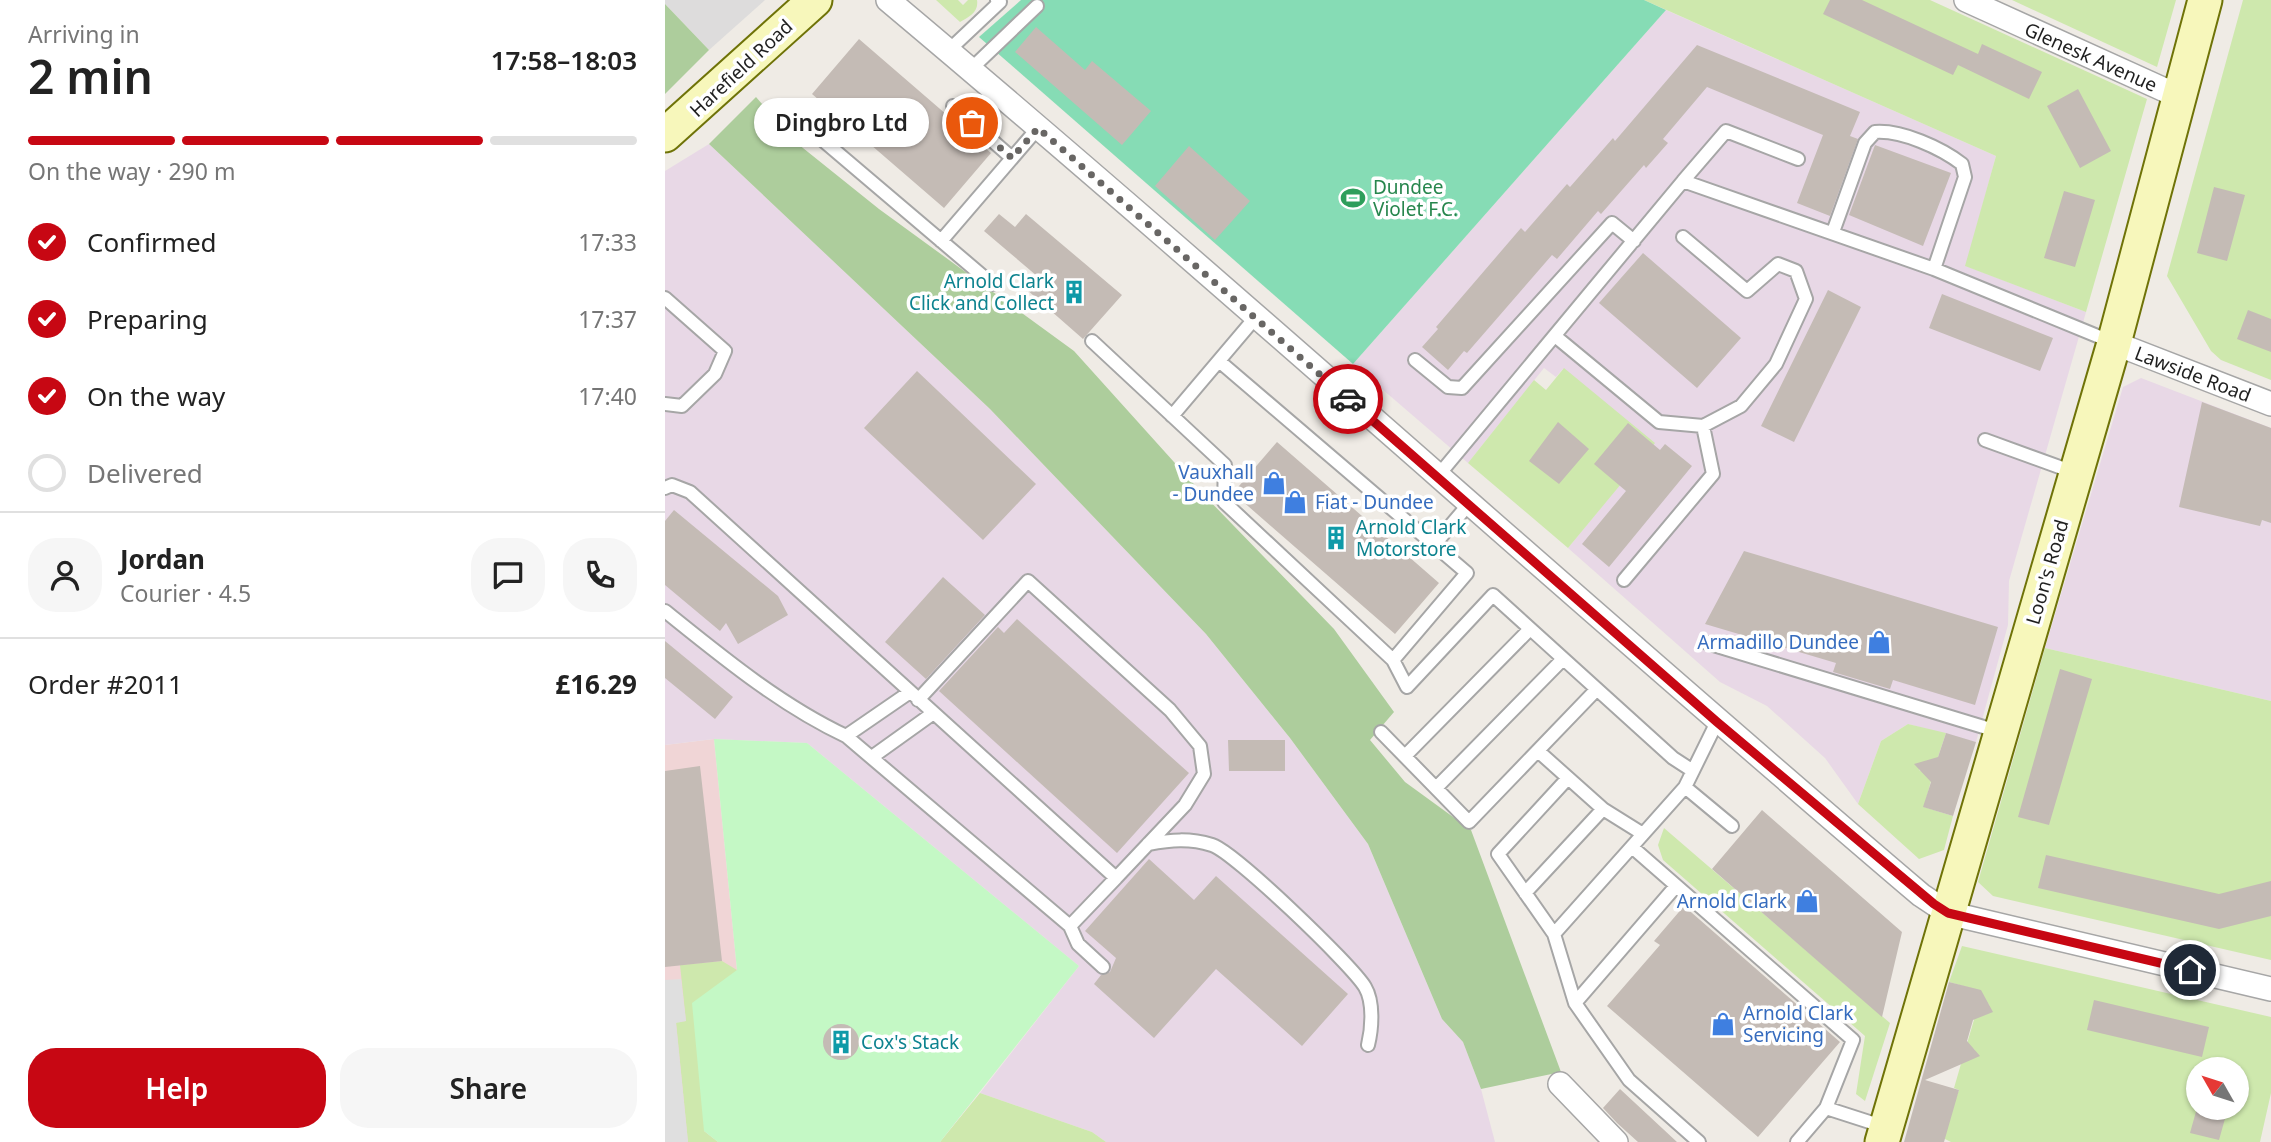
<!DOCTYPE html>
<meta charset="utf-8">
<style>
:root{--surface:#fff;--page:#f6f6f6;--text:#222;--muted:#767676;--line:#e0e0e0;--accent:#c70713}
body{margin:0;font-family:"Noto Sans",sans-serif;background:var(--page);color:var(--text);height:100vh;display:flex;flex-direction:column;font-size:26px;white-space:nowrap}
*{box-sizing:border-box;margin:0}
p{font-size:23px;color:var(--muted)}
.icon{flex:none;width:38px;height:38px;fill:none;stroke:currentColor;stroke-width:2;stroke-linecap:round;stroke-linejoin:round}
.map{position:relative;flex:1;overflow:hidden}
.side{display:flex;flex-direction:column;background:var(--surface);width:665px}
.side>*{flex:none}
.needle{width:46px;rotate:309deg}
.fabs{position:absolute;left:1521px;top:1057px;display:grid;gap:14px}
.fabs a{display:grid;place-items:center;width:63px;height:63px;border-radius:50%;background:var(--surface);box-shadow:0 2px 5px #0004;font-size:35px}
.pin{position:absolute;display:grid;place-items:center;width:60px;height:60px;color:#fff;margin:-30px;border:4px solid #fff;border-radius:50%;box-shadow:0 2px 7px #0007}
.courier{position:absolute;display:grid;place-items:center;width:70px;height:70px;margin:-35px;border:5px solid #c70713;border-radius:50%;background:#fff;color:#222;box-shadow:0 2px 9px #0007}
.bubble{position:absolute;height:49px;border-radius:24px;background:var(--surface);box-shadow:0 2px 5px #0004;font-size:23px;font-weight:600;line-height:49px;text-align:center}
.summary em{font-style:normal;font-weight:600}
.summary div{display:flex;flex-direction:column-reverse}
.summary{display:flex;align-items:center;justify-content:space-between;height:119px;padding:0 28px}
h1{font-size:46px;font-weight:600;line-height:52px}
.bar{display:grid;grid-template-columns:repeat(4,1fr);gap:10px 7px;align-content:center;height:84px;padding:0 28px}
.bar i{height:9px;border-radius:5px;background:var(--line)}
.bar .on{background:var(--accent)}
.bar p{grid-column:span 4}
.line{display:flex;align-items:center;gap:18px;padding:0 28px;border-top:2px solid var(--line)}
.line div{flex:1}
.round{display:grid;place-items:center;flex:none;width:74px;height:74px;border-radius:28px;background:var(--page)}
ol{padding:0 28px;list-style:none}
li{display:flex;align-items:center;gap:21px;height:77px}
li p{margin-inline-start:auto}
li .icon{padding:7px;border-radius:50%;background:var(--accent);color:#fff;stroke-width:4}
li:last-child{color:var(--muted)}
li i{width:38px;height:38px;border:4px solid var(--line);border-radius:50%}
.cta{display:flex;gap:14px;margin-top:auto;padding:14px 28px}
.cta a{flex:1;height:80px;border-radius:28px;background:var(--accent);color:#fff;font-size:28px;font-weight:600;line-height:80px;text-align:center}
.cta a+a{background:var(--page);color:var(--text)}
main{display:flex;flex:1;min-height:0}
.map>svg:first-child{display:block}
.residential{fill:#dddcdc}
.commercial{fill:#f0d5d6}
.industrial{fill:#e8d8e6}
.grass{fill:#cee8ad;fill-rule:evenodd}
.forest{fill:#adcd9c}
.park{fill:#c4f8c5}
.pitch{fill:#86dcb5}
.parking{fill:#dfdfdf}
.building{fill:#c4bbb5}
.lines{fill:none;stroke-linecap:round;stroke-linejoin:round}
.lane-casing{stroke:#a6a6a6;stroke-width:16}
.street-casing{stroke:#a6a6a6;stroke-width:26}
.secondary-casing{stroke:#6f7308;stroke-width:37}
.lane{stroke:#fff;stroke-width:12}
.street{stroke:#fff;stroke-width:23}
.secondary{stroke:#f7f7bb;stroke-width:33}
.done{stroke:#686664;stroke-width:7;stroke-dasharray:0 12.6}
.route{stroke:#c70713;stroke-width:9}
.labels{text-anchor:middle;dominant-baseline:central;stroke-width:7;stroke-linejoin:round;paint-order:stroke}
.street-label{font-size:19px;fill:#1f1f1f;stroke:#fff}
.leisure-label{font-size:19px;fill:#27864d;stroke:#fff;text-anchor:start}
.culture-label{font-size:19px;fill:#0d838f;stroke:#fff;text-anchor:start}
.shop-label{font-size:19px;fill:#366cbe;stroke:#fff;text-anchor:end}
</style>
<main>
<section class="side">
<div class="summary"><div><h1>2 min</h1><p>Arriving in</p></div><em>17:58–18:03</em></div>
<div class="bar"><i class="on"></i><i class="on"></i><i class="on"></i><i></i><p>On the way · 290 m</p></div>
<ol>
<li><svg class="icon" aria-label="check" viewBox="0 0 24 24"><path d="M5 12l5 5 9-10"/></svg>Confirmed<p>17:33</p></li>
<li><svg class="icon" aria-label="check" viewBox="0 0 24 24"><path d="M5 12l5 5 9-10"/></svg>Preparing<p>17:37</p></li>
<li><svg class="icon" aria-label="check" viewBox="0 0 24 24"><path d="M5 12l5 5 9-10"/></svg>On the way<p>17:40</p></li>
<li><i></i>Delivered</li>
</ol>
<div class="line" style="height:126px"><a class="round"><svg class="icon" aria-label="person" viewBox="0 0 24 24"><circle cx="12" cy="8" r="4"/><path d="M4 21q1-7 8-7t8 7"/></svg></a><div><b>Jordan</b><p>Courier · 4.5</p></div><a class="round"><svg class="icon" aria-label="chat" viewBox="0 0 24 24"><path d="M4 5h16v11H9l-5 4z"/></svg></a><a class="round"><svg class="icon" aria-label="phone" viewBox="0 0 24 24"><path d="M5 4h4l2 5-3 2q2 4 5 5l2-3 5 2v4C11 20 4 13 5 4z"/></svg></a></div>
<div class="line" style="height:91px"><div>Order #2011</div><b>£16.29</b></div>
<div class="cta"><a>Help</a><a>Share</a></div>
</section>
<div class="map">
<svg width="1606" height="1142" viewBox="0 0 1606 1142">
<rect width="100%" height="100%" fill="#efebe5"/>
<path class="residential" d="M0,0H100L44,50L0,4Z"/>
<path class="commercial" d="M49,739L72,970L39,1131L53,1142H0V745Z"/>
<path class="industrial" d="M1001,10L1331,156L1301,266L1421,312L1344,581L1343,625L1311,742L1243,724L1216,741L1193,804L1160,758L1102,706L1055,682L903,548L989,443L898,369L891,377L879,368L803,463L688,364Z
M44,144L325,409L541,634L625,738L703,844L777,1019L798,1042L816,1089L830,1142H441L427,1132L315,1093L414,966L142,743L49,739L0,745V171Z
M1476,378L1606,428V701L1380,648L1458,387Z"/>
<path class="grass" d="M271,0H293L298,5L303,0H312C314,12 304,17 295,22Z
M979,0H1265L1482,99L1421,312L1300,266L1331,156Z
M1347,0H1511L1492,67Z
M1578,0H1606V380L1556,360L1546,351L1502,276Z
M899,368L990,443L903,548L803,463L869,380L881,390Z
M1380,648L1606,701V960L1328,896L1313,882Z
M1243,724L1281,733L1271,763L1255,766L1254,770L1267,777L1259,807L1288,816L1279,850L1254,859L1193,804L1216,741Z
M999,828L1225,1023L1200,1101L1191,1094L1200,1036L998,860L993,845Z
M1297,946L1606,1017V1093L1595,1142H1286L1276,1137L1294,1090L1289,1088L1298,1057L1311,1055L1309,1049L1301,1047L1311,1013L1320,1015L1325,1011L1324,1004L1314,1001L1316,991L1284,982ZM1533,1069H1572V1108H1533Z
M57,961L72,970L39,1131L53,1142H23L11,1022L21,1021L15,965Z
M315,1093L427,1132L441,1142H275Z"/>
<path class="forest" d="M0,4L44,50L0,94Z
M91,97L128,140L214,209L409,351L536,492L669,629L729,712L705,740L740,782L806,830L896,1072L816,1089L798,1042L777,1019L703,844L625,738L541,634L325,409L44,144Z"/>
<path class="park" d="M49,739L142,743L414,966L275,1142H53L39,1131L27,1003L72,970Z"/>
<path class="pitch" d="M356,0H979L1001,10L688,364L314,37Z"/>
<path class="parking" d="M16,979L21,1021L11,1023L23,1142H0V980Z"/>
<path class="building" d="M1165,0H1197L1313,54L1317,44L1377,72L1364,99L1293,65L1288,75L1158,14Z
M371,27L420,70L427,61L486,111L457,145L350,52Z
M194,39L326,153L279,208L147,94Z
M1032,45L1195,112L1185,136L1193,139L1165,216L1132,203L1158,135L1042,87L998,139L1003,143L981,168L979,165L936,214L933,211L892,259L887,255L802,353L799,351L783,370L757,347L773,329L771,327L856,228L860,232L902,184L905,187L948,138L950,141Z
M1413,89L1446,151L1415,168L1382,106Z
M1210,145L1286,173L1258,246L1184,215Z
M524,146L585,201L550,240L490,186Z
M1549,187L1580,195L1562,261L1532,253Z
M1399,191L1430,200L1410,267L1379,258Z
M334,214L350,227L361,214L457,295L418,339L361,289L372,276L319,231Z
M978,253L1076,338L1032,388L934,303Z
M1163,290L1196,307L1129,442L1096,426Z
M1277,294L1388,338L1375,371L1264,328Z
M1583,310L1606,319V352L1572,339Z
M252,371L371,484L318,540L199,428Z
M1537,402L1606,428V523L1597,520L1595,526L1514,507Z
M893,422L924,449L894,484L864,461Z
M963,423L995,450L1000,444L1027,466L944,567L917,544L961,491L929,464Z
M612,442L774,583L730,634L568,493Z
M9,510L113,596L123,615L73,644L61,623L55,631L0,585V521Z
M1079,551L1333,627L1310,705L1228,680L1225,689L1168,672L1171,663L1040,624Z
M278,577L320,615L261,679L220,642Z
M352,619L524,773L452,853L274,691L333,627L339,633Z
M0,641L68,697L50,719L0,678Z
M1395,669L1427,679L1384,825L1353,817Z
M1281,733L1311,742L1288,816L1258,807L1266,782L1249,764L1273,757Z
M563,740H620V771H564Z
M35,766L57,961L0,967V771Z
M1097,810L1237,932L1217,1017L1047,869Z
M1381,855L1554,894L1606,881V916L1554,929L1373,888Z
M484,859L529,900L551,876L683,994L637,1046L551,969L489,1038L429,984L436,975L445,972L451,958L420,931Z
M1019,906L1175,1042L1093,1137L942,1006L995,945L989,941Z
M1284,982L1316,990L1328,1012L1308,1020L1302,1041L1315,1056L1260,1080L1294,1090L1279,1142H1239Z
M1429,1000L1544,1027L1537,1057L1422,1030Z
M158 1042a18 18 0 1 1 36 0a18 18 0 1 1-36 0Z
M955,1089L1012,1142H973L952,1123L938,1108Z
M1532,1108H1563L1554,1140L1525,1133Z"/>
<g class="lines">
<g class="lane-casing">
<path id="lane" d="M283,51L335,2L332,0
M305,70L372,6
M288,106L347,158
M141,126L327,284
M1018,181L1061,131L1133,159
M1168,232L1200,143L1210,132C1237,130 1276,148 1297,164L1300,177L1269,269
M276,241L373,128
M0,298L60,351L50,374L17,406L0,404
M890,336L994,422L1038,426L1076,406L1111,364L1141,299L1131,271L1113,264L1082,291L1018,237
M427,341L560,465L559,502L728,660L742,687L828,595L1008,758L1028,771
M750,360L783,387L797,388L947,223L969,241
M554,361L802,573L728,660
M507,416L590,318
M1320,440L1411,473
M772,477L1018,181L1269,269L1447,342
M0,488L7,485L25,492L451,878L520,805L539,774L535,746L505,710L363,581L253,700
M769,545L803,505
M959,580L1048,474L1038,426
M0,611C56,656 115,705 181,736L405,926L451,878
M1042,643L1335,732
M716,732L804,822L932,689
M181,736L245,692
M873,751L938,809L978,834
M740,756L865,629
M207,757L267,714
M903,778L833,854L889,934L910,1003L964,1080L1034,1142
M1020,787L1067,826
M771,788L898,659
M483,844C506,840 524,838 547,845C568,851 687,965 700,987C709,1002 707,1029 703,1045
M967,847L1188,1040L1161,1108L1132,1142
M860,893L938,809
M405,926L413,944L438,967
M889,934L1020,787L1052,722
M910,1003L1011,886
M1161,1108L1220,1127"/>
</g>
<g class="street-casing">
<path id="street" d="M223,0C572,293 909,600 1256,895L1283,913L1606,989
M1301,0L1513,96
M1449,343L1606,404
M895,1084L951,1142"/>
</g>
<g class="secondary-casing">
<path id="secondary" d="M0,135L150,0
M1217,1142L1449,343L1540,0"/>
</g>
<use href="#lane" class="lane"/>
<use href="#street" class="street"/>
<use href="#secondary" class="secondary"/>
</g>
<g class="lines">
<path class="done" d="M307,123L347,158L373,128L683,399"/>
<path class="route" d="M683,399L1052,722L1269,904L1283,913L1525,970"/>
</g>
<defs>
<g id="stadium-bare" transform="scale(1.89)"><path d="M0-5a6.5 5 0 1 0 0 10a6.5 5 0 1 0 0-10ZM-3.5-1.8h7v3.6h-7Z" fill="#2e9e5b" stroke="#fff" stroke-width="2.5" paint-order="stroke"/></g>
<g id="building-bare" transform="scale(1.89)"><path d="M-4-6H4V6H1V3H-1V6H-4ZM-2.5-4.3h1.7v1.8h-1.7ZM.8-4.3h1.7v1.8H.8ZM-2.5-1h1.7V.8h-1.7ZM.8-1h1.7V.8H.8Z" fill="#0f9aa8" stroke="#fff" stroke-width="2.5" paint-order="stroke"/></g>
<g id="shop-bare" transform="scale(1.89)"><path d="M-5-2.5h2.3a2.7 3.5 0 0 1 5.4 0H5L5.5 6h-11ZM-1.5-2.5h3a1.5 2.3 0 0 0-3 0Z" fill="#3f7fe0" stroke="#fff" stroke-width="2.5" paint-order="stroke"/></g>
</defs>
<g fill-rule="evenodd">
<use href="#stadium-bare" x="688" y="198"/>
<use href="#building-bare" x="409" y="292"/>
<use href="#shop-bare" x="609" y="483"/>
<use href="#shop-bare" x="630" y="502"/>
<use href="#building-bare" x="671" y="538"/>
<use href="#shop-bare" x="1214" y="642"/>
<use href="#shop-bare" x="1142" y="901"/>
<use href="#shop-bare" x="1058" y="1024"/>
<use href="#building-bare" x="176" y="1042"/>
</g>
<g class="labels">
<g class="street-label">
<text transform="translate(1426 57) rotate(24)">Glenesk Avenue</text>
<text transform="translate(76 68) rotate(-43)">Harefield Road</text>
<text transform="translate(1528 374) rotate(21)">Lawside Road</text>
<text transform="translate(1382 572) rotate(-74)">Loon's Road</text>
</g>
<g class="leisure-label">
<text x="708" y="187">Dundee<tspan x="708" dy="22">Violet F.C.</tspan></text>
</g>
<g class="culture-label">
<text x="389" y="281" text-anchor="end">Arnold Clark<tspan x="389" dy="22">Click and Collect</tspan></text>
<text x="691" y="527">Arnold Clark<tspan x="691" dy="22">Motorstore</tspan></text>
<text x="196" y="1042">Cox's Stack</text>
</g>
<g class="shop-label">
<text x="589" y="472">Vauxhall<tspan x="589" dy="22">- Dundee</tspan></text>
<text x="650" y="502" text-anchor="start">Fiat - Dundee</text>
<text x="1194" y="642">Armadillo Dundee</text>
<text x="1122" y="901">Arnold Clark</text>
<text x="1078" y="1013" text-anchor="start">Arnold Clark<tspan x="1078" dy="22">Servicing</tspan></text>
</g>
</g>
</svg>
<div class="fabs">
<a><svg class="needle" viewBox="-14 -14 28 28"><path d="M0-13l5 13h-10z" fill="#e53935"/><path d="M0 13l5-13h-10z" fill="#767676"/></svg></a>
</div>
<div class="pin" style="left:307px;top:123px;background:#ea580c"><svg class="icon" aria-label="bag" viewBox="0 0 24 24"><path d="M5 8h14l-1 12H6zM9 8a3 3 0 0 1 6 0"/></svg></div>
<div class="pin" style="left:1525px;top:970px;background:#1f2937"><svg class="icon" aria-label="home" viewBox="0 0 24 24"><path d="M3 11l9-7 9 7M6 9v11h12V9"/></svg></div>
<div class="courier" style="left:683px;top:399px"><svg class="icon" aria-label="car" viewBox="0 0 24 24"><path d="M5 17H2v-5l4-1 3-4h7l3 4 3 1v5h-3M9 17h6M6 11h13"/><circle cx="7" cy="17" r="2"/><circle cx="17" cy="17" r="2"/></svg></div>
<div class="bubble" style="left:89px;top:98px;width:175px">Dingbro Ltd</div>
</div>
</main>
